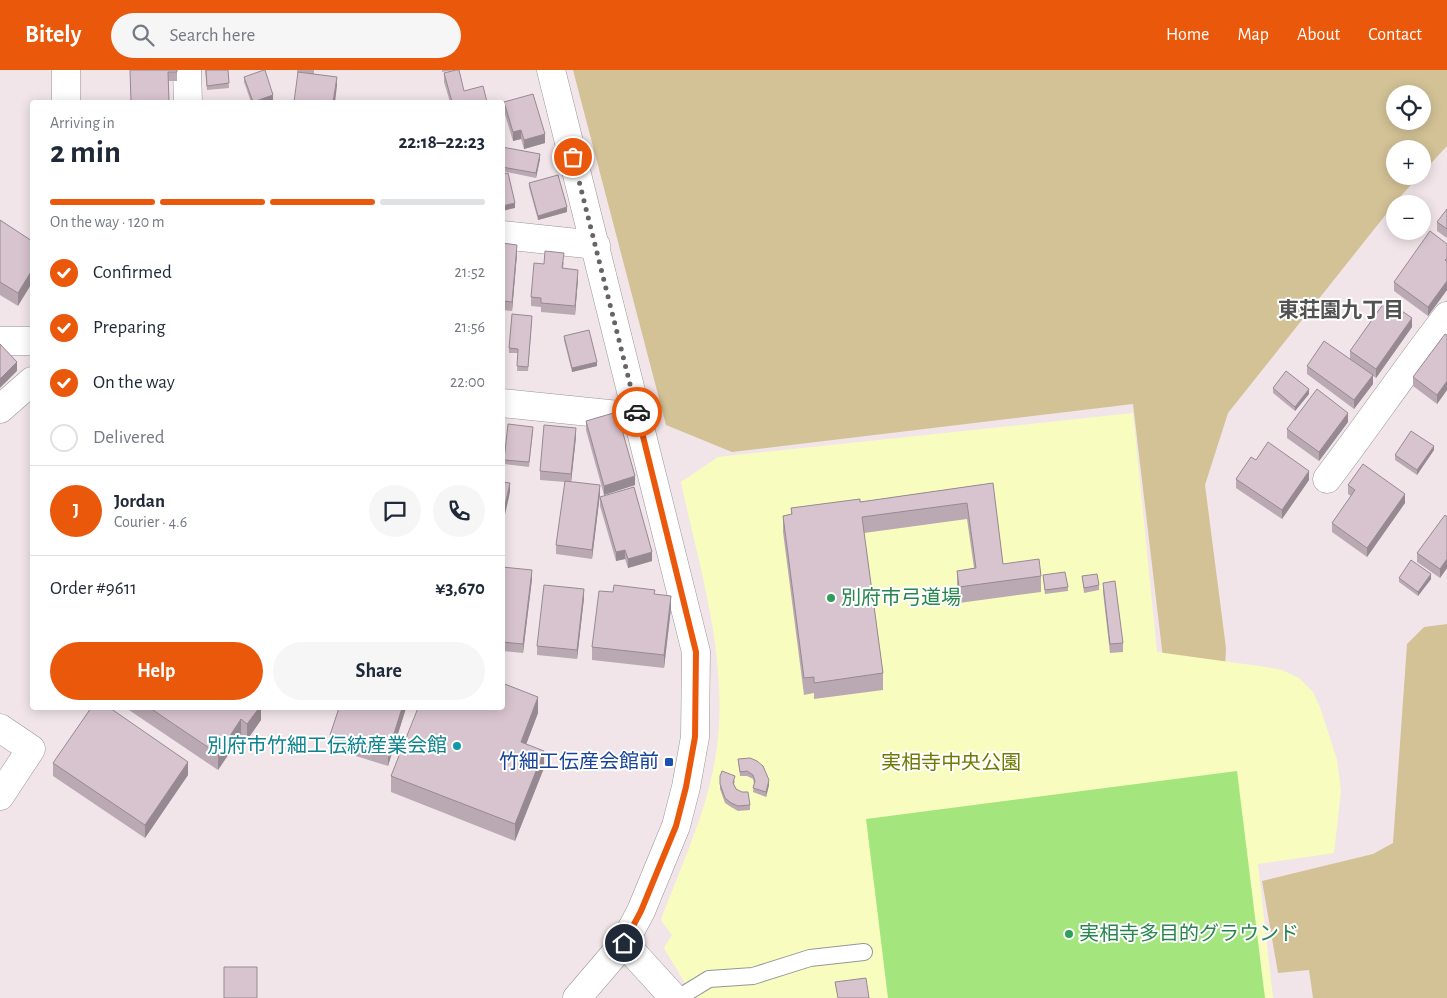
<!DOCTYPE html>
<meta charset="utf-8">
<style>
:root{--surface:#fff;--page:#f6f6f7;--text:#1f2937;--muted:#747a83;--line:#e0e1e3;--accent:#ea580c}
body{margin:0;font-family:"Alegreya Sans","Noto Sans JP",sans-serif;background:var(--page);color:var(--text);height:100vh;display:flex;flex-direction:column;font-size:19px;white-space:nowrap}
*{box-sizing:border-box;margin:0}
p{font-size:16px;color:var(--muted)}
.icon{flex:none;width:28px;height:28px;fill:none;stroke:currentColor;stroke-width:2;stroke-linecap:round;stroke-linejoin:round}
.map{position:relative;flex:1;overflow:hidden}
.drawer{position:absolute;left:30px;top:30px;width:475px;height:610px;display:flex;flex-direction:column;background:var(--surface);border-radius:5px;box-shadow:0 2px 12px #0003}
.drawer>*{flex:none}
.fabs{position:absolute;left:1386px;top:15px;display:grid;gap:10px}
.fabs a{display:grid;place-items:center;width:45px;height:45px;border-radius:50%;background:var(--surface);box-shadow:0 2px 12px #0003;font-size:25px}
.pin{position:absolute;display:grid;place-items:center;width:42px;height:42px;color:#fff;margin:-21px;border:2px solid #fff;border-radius:50%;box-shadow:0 1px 5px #0007}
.courier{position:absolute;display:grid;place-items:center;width:50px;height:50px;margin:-25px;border:4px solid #ea580c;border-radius:50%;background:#fff;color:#222;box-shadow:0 1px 6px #0007}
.overview em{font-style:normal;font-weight:700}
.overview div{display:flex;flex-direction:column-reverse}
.overview{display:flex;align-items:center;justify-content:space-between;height:85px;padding:0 20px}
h1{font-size:32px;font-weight:700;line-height:38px}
.bar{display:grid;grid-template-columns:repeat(4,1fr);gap:8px 5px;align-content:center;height:60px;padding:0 20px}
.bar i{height:6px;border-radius:4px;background:var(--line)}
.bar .current{background:var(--accent)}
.bar p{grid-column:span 4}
.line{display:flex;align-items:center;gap:12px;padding:0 20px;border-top:1px solid var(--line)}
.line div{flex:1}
.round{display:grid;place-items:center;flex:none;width:52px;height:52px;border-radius:26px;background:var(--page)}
ol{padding:0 20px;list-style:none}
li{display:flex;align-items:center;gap:15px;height:55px}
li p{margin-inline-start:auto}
li .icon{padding:5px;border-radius:50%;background:var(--accent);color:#fff;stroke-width:4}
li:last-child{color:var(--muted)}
li i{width:28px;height:28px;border:2px solid var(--line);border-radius:50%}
.primary-button{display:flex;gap:10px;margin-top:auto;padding:10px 20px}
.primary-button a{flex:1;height:58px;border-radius:30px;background:var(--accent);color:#fff;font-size:20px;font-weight:700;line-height:58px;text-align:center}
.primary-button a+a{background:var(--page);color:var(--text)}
header{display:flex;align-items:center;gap:30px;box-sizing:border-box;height:70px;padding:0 25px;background:var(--accent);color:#fff}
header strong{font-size:24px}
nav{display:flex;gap:28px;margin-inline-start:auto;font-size:18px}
.search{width:350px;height:45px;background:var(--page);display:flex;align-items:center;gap:12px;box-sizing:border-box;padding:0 18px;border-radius:28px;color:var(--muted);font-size:19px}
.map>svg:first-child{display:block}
.forest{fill:#d3c296;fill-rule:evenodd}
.park{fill:#f8fdbf}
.pitch{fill:#a5e57d}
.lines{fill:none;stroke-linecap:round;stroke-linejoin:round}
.service-casing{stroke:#969696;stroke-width:18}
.minor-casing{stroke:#969696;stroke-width:29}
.tertiary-casing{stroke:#969696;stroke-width:29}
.service{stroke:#fff;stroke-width:16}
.minor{stroke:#fff;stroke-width:28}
.tertiary{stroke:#fff;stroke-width:28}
.wall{fill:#baa9b2}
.shaded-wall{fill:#978991}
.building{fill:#d8c4cf;stroke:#978991}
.done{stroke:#686466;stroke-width:5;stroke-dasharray:0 9}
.route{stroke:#ea580c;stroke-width:6}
.leisure-dot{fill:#2e9e5b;stroke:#fff;stroke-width:2}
.culture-dot{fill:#0f9aa8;stroke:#fff;stroke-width:2}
.transit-dot{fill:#1a4fb4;stroke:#fff;stroke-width:2}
.labels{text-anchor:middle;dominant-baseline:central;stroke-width:4;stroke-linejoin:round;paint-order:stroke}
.leisure-label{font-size:20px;fill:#27864d;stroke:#fff;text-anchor:start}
.culture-label{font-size:20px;fill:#0d838f;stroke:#fff;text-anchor:end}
.transit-label{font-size:20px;fill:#164399;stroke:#fff;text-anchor:end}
.park-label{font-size:20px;fill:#707b04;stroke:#fff}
.neighbourhood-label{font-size:21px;font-weight:bold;fill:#525252;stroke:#fff}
</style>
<header>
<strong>Bitely</strong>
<div class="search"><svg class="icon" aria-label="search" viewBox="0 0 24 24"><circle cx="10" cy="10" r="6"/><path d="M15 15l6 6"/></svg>Search here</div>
<nav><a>Home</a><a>Map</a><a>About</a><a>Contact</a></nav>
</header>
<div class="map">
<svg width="1447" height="928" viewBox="0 0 1447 928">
<rect width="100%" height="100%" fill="#f1e5e9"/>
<path class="forest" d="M573,0H1447V76L1423,102L1422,79H1395V106H1419L1399,128L1228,343L1205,415L1226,578L1221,682L1167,622L1133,334L732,382L666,355ZM1395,24H1422V51H1395Z
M1447,554V928H1313L1309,900L1278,903L1262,811L1373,784L1393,773L1407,574L1424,557Z"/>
<path class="park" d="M1133,343L1157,582L1266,597L1282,600L1299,608L1313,622L1320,637L1337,690L1341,720L1334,783L1258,794L1273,928H694L664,878L672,865L661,850C681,796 707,742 716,684C730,592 700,501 681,412L718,387Z"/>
<path class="pitch" d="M1237,701L1265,928H888L866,749Z"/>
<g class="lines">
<g class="service-casing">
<path id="service" d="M678,928L709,909L753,906L810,888L864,882"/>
</g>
<g class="minor-casing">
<path id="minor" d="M187,0L188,32
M66,32V0
M502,165L596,175
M0,271H32
M502,333L638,347
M0,339L32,311
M1327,409C1368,355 1406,299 1447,246
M0,658L31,679L0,726
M624,873L674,928"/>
</g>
<g class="tertiary-casing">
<path id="tertiary" d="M551,0L696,582L695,667L686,717L676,756L641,841L624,873L577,928"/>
</g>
<use href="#service" class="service"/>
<use href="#minor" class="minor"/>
<use href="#tertiary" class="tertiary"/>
</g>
<path class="wall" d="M130,0H177V11H168Z
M205,0H228L229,18L207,20Z
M297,0H314V4L337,16L297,3Z
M442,0H455L442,2Z
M444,3L464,21L487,32H450L444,12Z
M244,7L273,30L266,32H251L244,12Z
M504,32L545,73L524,79L521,69L513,71L504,41Z
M502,77L540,89L536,108L502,101Z
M529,113L567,142L538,150L529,117Z
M1447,139V168L1437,161V152Z
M0,150L32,171L18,236L0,225Z
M502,173L517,184L512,241L502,240Z
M1447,174V220L1428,246L1394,221V212Z
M564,192L563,198L578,209L575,245L541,242V237L531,236V227L544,194Z
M532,251L528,301H517L518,283H509V278Z
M1412,257L1376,308L1373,306V314L1354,339L1307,304V296L1350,289V281Z
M1447,265V320L1437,334L1413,316V307Z
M564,266L597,296L572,302L564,270Z
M1273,318L1309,324L1295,341L1273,323Z
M586,351L635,415L604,425L586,360Z
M1348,352L1319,391L1287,368V359Z
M533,361L529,397L504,394V390Z
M576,367L571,412L600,424L592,489L556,484V475L565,412L540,410V401Z
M1434,380L1417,405L1395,390V385Z
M1256,390L1309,410L1282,449L1236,418V409Z
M993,413L1003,494L1041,506V522L959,533L957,517V501L974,498L967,449L864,463L883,603V620L814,629V623L804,625L783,462V446L791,444V438L860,432Z
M1348,415L1405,433L1367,487L1332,462V453L1351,426L1348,424Z
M600,427L652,491L628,498L625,489L616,491L600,436Z
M1447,447V498L1440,508L1417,492V483Z
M502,497L532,509L523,583L502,581Z
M1043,505L1068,517V521L1045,524Z
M1082,506L1099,515V520L1084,523Z
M1399,508L1431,509L1418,526L1399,512Z
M1103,513L1123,573V582L1110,583L1103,522Z
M613,522L655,524L671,538L664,598L592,590V577Z
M584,528L577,589L537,585V576Z
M126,638H261V650L247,670L241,666L218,700Z
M339,638H406L388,696L330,678V665Z
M538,643L526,674L544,698L515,771L391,722V706Z
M738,689L769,715L766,727L753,722L754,714L753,709L747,706H740Z
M53,693L188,705L145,768L53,706Z
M720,706L735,711L734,714L736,719L750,735V740L738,741L731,737L725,733L720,719Z"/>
<path class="shaded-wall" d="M337,7V16L335,32H333Z
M273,25V30L266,32H253Z
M521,60V69L513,71V62Z
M545,64V73L524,79V70Z
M540,84V89L536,108V103Z
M515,133V138L502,141V136Z
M567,137V142L538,150V146Z
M517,175V184L512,241V232Z
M32,200V213L18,236V223Z
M578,200V209L575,245V236Z
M1447,211V220L1428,246V237Z
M1412,248V257L1376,308V299Z
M17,292V301L0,318V309Z
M597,292V296L572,302V298Z
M1373,305V314L1354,339V330Z
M1447,311V320L1437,334V325Z
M1309,319V324L1295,341V337Z
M1348,343V352L1319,391V382Z
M576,358V367L571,413V404Z
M1434,376V380L1417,405V400Z
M1309,401V410L1282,449V440Z
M635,406V415L604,425V416Z
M510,413V422L502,458V449Z
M600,415V424L592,489V480Z
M1405,424V433L1367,487V478Z
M625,480V489L616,491V482Z
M652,482V491L628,498V489Z
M1447,489V498L1440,508V499Z
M532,500V509L523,583V574Z
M1431,504V509L1418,526V522Z
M584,519V528L577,589V580Z
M671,526V538L664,598V585Z
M538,627V643L521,688V672Z
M259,638H261V650L247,670V654Z
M402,638H406L388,696V683Z
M241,649V666L218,700V684Z
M544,681V698L515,771V754Z
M188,692V705L145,768V755Z
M769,710V715L766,727V722Z"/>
<path class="building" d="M130,0H177V2H168L169,32H131Z
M206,0H228L229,13L207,16Z
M264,0H265L273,25L253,32L244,7Z
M456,0H459L464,21L483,16L487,32H452L444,3Z
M298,2L337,7L333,32H294Z
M533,24L545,64L524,70L521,60L513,62L504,32Z
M502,77L540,84L536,103L502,97Z
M508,103L515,133L502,136V104Z
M558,105L567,137L538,146L529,113Z
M1447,139V159L1437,152Z
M0,150L32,171V200L18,223L0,212Z
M1430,161L1447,174V188L1445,190L1447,192V211L1428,237L1394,212Z
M502,173L517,175L512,232L502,231Z
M545,181L564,183L562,198L578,200L575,236L541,233V228L531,227L534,193L544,194Z
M1386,230L1412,248L1376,299L1350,281Z
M512,244L532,246L528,297L517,296L518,279L509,278Z
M589,260L597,292L572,298L564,266Z
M1445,264L1447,265V311L1437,325L1413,307Z
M1324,271L1373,305L1354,330L1307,296Z
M0,274L17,292L0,309Z
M1286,301L1309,319L1295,337L1273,318Z
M1317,319L1348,343L1319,382L1287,359Z
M617,342L635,406L604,416L586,351Z
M508,354L533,357L529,392L504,390Z
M544,355L576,358L571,404L540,401Z
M1411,361L1434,376L1417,400L1395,385Z
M1268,372L1309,401L1282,440L1236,409L1251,387L1256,390Z
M1363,394L1405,424L1367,478L1332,453L1355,420L1348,415Z
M565,411L600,415L592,480L556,475Z
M502,412L510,413L502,449Z
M993,413L1003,494L1039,489L1041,506L959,517L957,501L976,498L967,433L862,447L883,603L814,613V607L804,608L783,446L792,444L791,438L860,429V432Z
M634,417L652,482L628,489L625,480L616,482L600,427Z
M1445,445L1447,447V489L1440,499L1417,483Z
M1411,490L1431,504L1418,522L1399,508Z
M502,497L532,500L523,574L502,572Z
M1065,502L1068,517L1045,520L1043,505Z
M1097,504L1099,515L1084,518L1082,506Z
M1115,511L1123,573L1110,574L1103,513Z
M544,515L584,519L577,580L537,576Z
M614,515L655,520L654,524L671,526L664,585L592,577L599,521L613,522Z
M502,613L538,627L521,672L544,681L515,754L391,706L418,638H502Z
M91,638H110L188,692L145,755L53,693Z
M150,638H259L247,654L241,649L218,684Z
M339,638H402L388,683L330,665Z
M750,688L757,691L763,696L769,710L766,722L753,718L755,711L753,705L747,701L740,702L738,689Z
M722,701L735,706L733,713L736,719L742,722H748L750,735L738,736L731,733L725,728L720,714V706Z
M224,897H257V928H224Z
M866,908L869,928H838L835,912Z"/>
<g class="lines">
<path class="done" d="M573,87L637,342"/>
<path class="route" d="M624,873L641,841L676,756L686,717L695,667L696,582L637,342"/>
</g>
<g class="leisure-dot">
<circle cx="831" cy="528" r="5"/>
<circle cx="1069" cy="864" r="5"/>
</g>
<circle class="culture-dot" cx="457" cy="676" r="5"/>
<rect class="transit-dot" x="664" y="687" width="10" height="10" rx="2.5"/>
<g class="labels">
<g class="leisure-label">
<text x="841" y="528">別府市弓道場</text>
<text x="1079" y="864">実相寺多目的グラウンド</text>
</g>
<g class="culture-label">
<text x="447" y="676">別府市竹細工伝統産業会館</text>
</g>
<g class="transit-label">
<text x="659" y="692">竹細工伝産会館前</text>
</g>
<g class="park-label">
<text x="951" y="693">実相寺中央公園</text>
</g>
<g class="neighbourhood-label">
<text x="1341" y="240">東荘園九丁目</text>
</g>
</g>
</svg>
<div class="fabs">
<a><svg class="icon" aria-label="locate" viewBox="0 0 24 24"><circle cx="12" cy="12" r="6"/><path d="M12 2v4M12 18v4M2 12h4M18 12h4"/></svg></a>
<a>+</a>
<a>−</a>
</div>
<div class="pin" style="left:573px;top:87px;background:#ea580c"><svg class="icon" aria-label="bag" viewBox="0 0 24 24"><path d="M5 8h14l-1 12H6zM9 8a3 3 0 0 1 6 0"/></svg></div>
<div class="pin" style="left:624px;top:873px;background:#1f2937"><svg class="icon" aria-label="home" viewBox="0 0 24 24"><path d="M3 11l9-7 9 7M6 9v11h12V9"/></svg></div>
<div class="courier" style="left:637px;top:342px"><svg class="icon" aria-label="car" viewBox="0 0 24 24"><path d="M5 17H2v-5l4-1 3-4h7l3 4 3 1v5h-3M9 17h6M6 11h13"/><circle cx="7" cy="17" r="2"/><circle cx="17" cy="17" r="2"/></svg></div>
<section class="drawer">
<div class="overview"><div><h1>2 min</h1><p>Arriving in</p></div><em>22:18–22:23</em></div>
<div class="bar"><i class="current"></i><i class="current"></i><i class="current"></i><i></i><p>On the way · 120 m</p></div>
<ol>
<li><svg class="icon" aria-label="check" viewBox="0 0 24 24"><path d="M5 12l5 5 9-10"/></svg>Confirmed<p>21:52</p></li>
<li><svg class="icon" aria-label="check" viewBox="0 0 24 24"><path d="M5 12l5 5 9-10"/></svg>Preparing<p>21:56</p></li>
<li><svg class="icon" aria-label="check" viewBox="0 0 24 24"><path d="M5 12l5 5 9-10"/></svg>On the way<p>22:00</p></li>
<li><i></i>Delivered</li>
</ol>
<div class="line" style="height:90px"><b class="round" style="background:var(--accent);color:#fff">J</b><div><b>Jordan</b><p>Courier · 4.6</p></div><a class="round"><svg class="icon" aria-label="chat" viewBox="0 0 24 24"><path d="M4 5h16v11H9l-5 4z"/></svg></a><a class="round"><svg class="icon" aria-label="phone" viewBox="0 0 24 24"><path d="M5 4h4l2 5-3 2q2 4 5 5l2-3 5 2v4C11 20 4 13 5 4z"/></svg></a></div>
<div class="line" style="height:65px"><div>Order #9611</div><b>¥3,670</b></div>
<div class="primary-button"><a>Help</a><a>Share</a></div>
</section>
</div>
